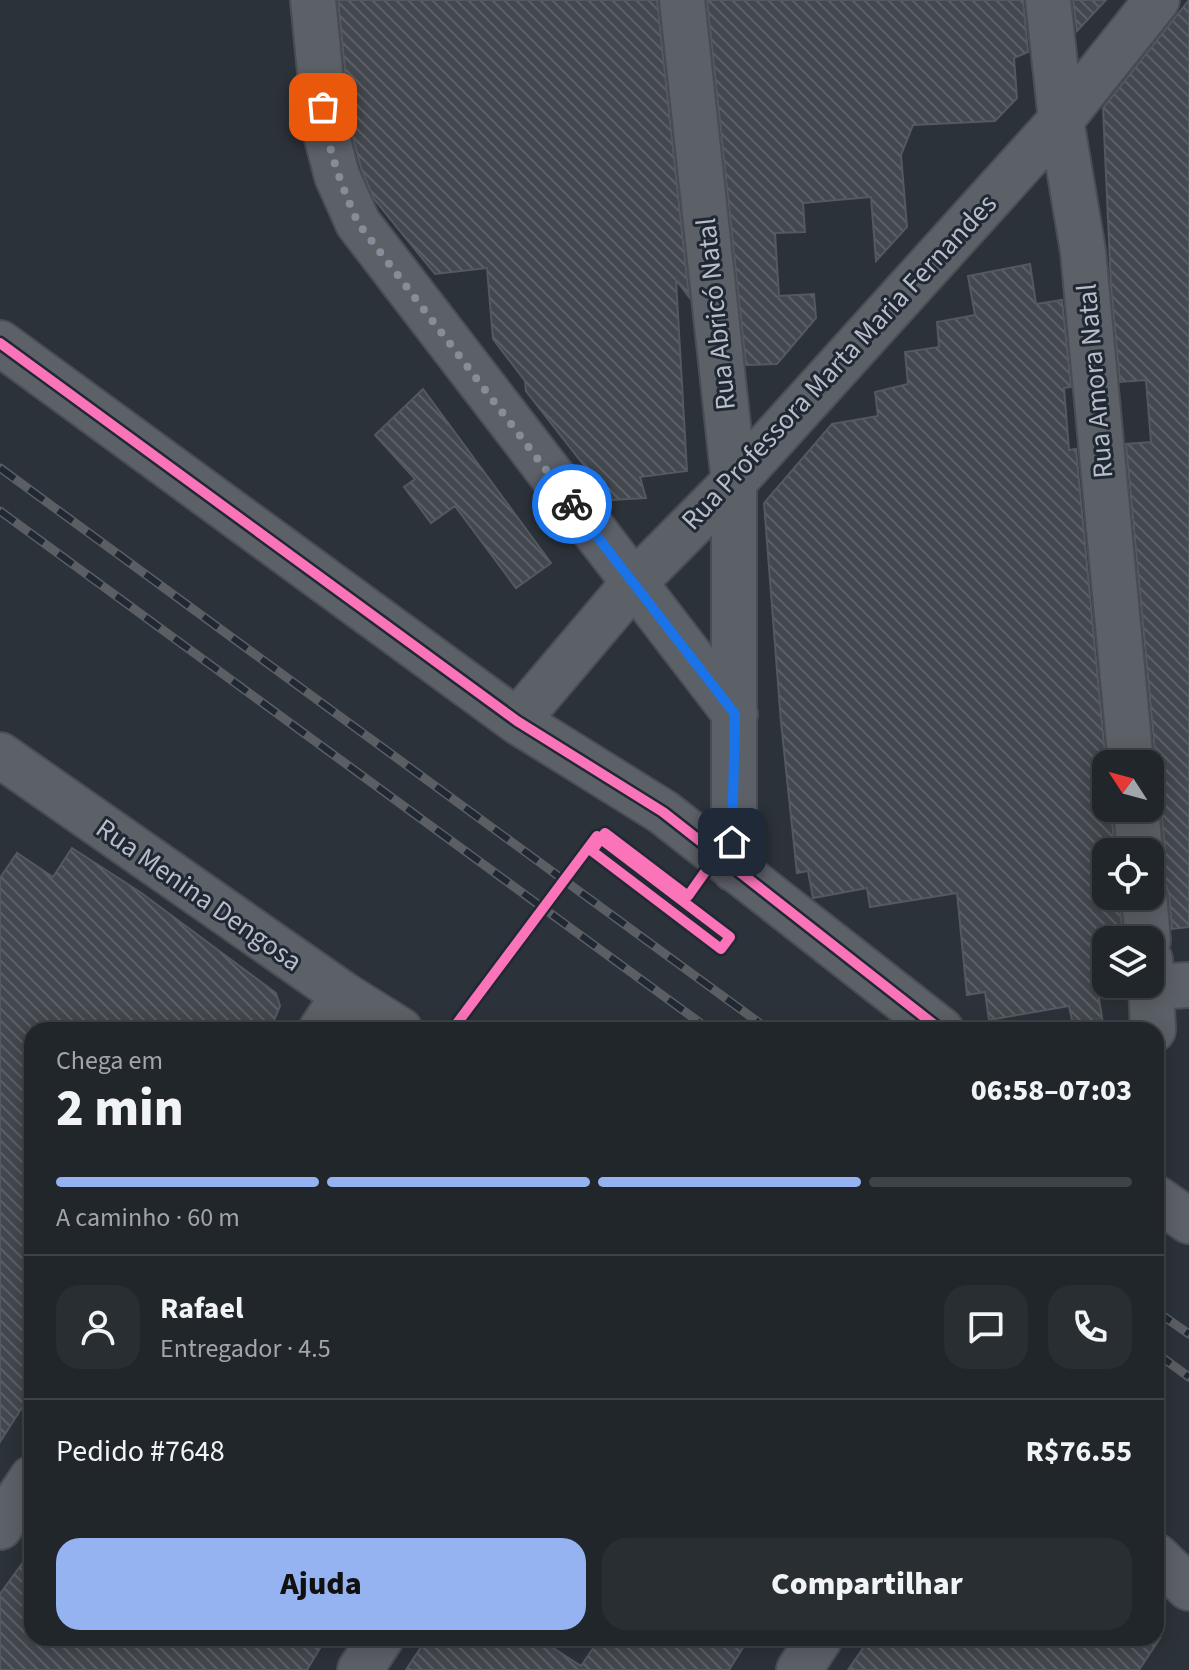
<!DOCTYPE html>
<html lang="pt">
<meta charset="utf-8">
<style>
:root{--surface:#21262b;--page:#292e33;--text:#f1f3f6;--muted:#a2a5a9;--line:#3e4347;--accent:#95b2f1}
body{margin:0;font-family:"Source Sans 3",sans-serif;background:var(--page);color:var(--text);height:100vh;display:flex;flex-direction:column;font-size:30px;white-space:nowrap}
*{box-sizing:border-box;margin:0}
p{font-size:26px;color:var(--muted)}
.icon{flex:none;width:44px;height:44px;fill:none;stroke:currentColor;stroke-width:2;stroke-linecap:round;stroke-linejoin:round}
.map{position:relative;flex:1;overflow:hidden}
.panel{position:absolute;left:24px;top:1022px;width:1140px;height:624px;display:flex;flex-direction:column;background:var(--surface);border-radius:24px;box-shadow:0 4px 20px #0003,0 0 0 2px var(--line)}
.panel>*{flex:none}
.needle{width:52px;rotate:306deg}
.fabs{position:absolute;left:1092px;top:750px;display:grid;gap:16px}
.fabs a{display:grid;place-items:center;width:72px;height:72px;border-radius:16px;background:var(--surface);box-shadow:0 4px 20px #0003,0 0 0 2px var(--line);font-size:40px}
.pin{position:absolute;display:grid;place-items:center;width:68px;height:68px;color:#fff;margin:-34px;border-radius:16px;box-shadow:0 4px 12px #0006}
.courier{position:absolute;display:grid;place-items:center;width:80px;height:80px;margin:-40px;border:6px solid #1a73e8;border-radius:50%;background:#fff;color:#222;box-shadow:0 2px 10px #0007}
.overview em{font-style:normal;font-weight:800}
.overview div{display:flex;flex-direction:column-reverse}
.overview{display:flex;align-items:center;justify-content:space-between;height:136px;padding:0 32px}
h1{font-size:52px;font-weight:800;line-height:60px}
.bar{display:grid;grid-template-columns:repeat(4,1fr);gap:12px 8px;align-content:center;height:96px;padding:0 32px}
.bar i{height:10px;border-radius:6px;background:var(--line)}
.bar .active{background:var(--accent)}
.bar p{grid-column:span 4}
.line{display:flex;align-items:center;gap:20px;padding:0 32px;border-top:2px solid var(--line)}
.line div{flex:1}
.round{display:grid;place-items:center;flex:none;width:84px;height:84px;border-radius:24px;background:var(--page)}
.primary-button{display:flex;gap:16px;margin-top:auto;padding:16px 32px}
.primary-button a{flex:1;height:92px;border-radius:24px;background:var(--accent);color:#111;font-size:32px;font-weight:800;line-height:92px;text-align:center}
.primary-button a+a{background:var(--page);color:var(--text)}
.map>svg:first-child{display:block}
.building{fill:url(#building-back-hatch);stroke:#545961;stroke-width:2}
.lines{fill:none;stroke-linecap:round;stroke-linejoin:round}
.minor-casing{stroke:#4a4e54;stroke-width:48}
.path{stroke:#5a5f64;stroke-width:5;stroke-dasharray:6 6;stroke-linecap:butt}
.minor{stroke:#5c6067;stroke-width:44}
.rail-casing{stroke:#5b5f64;stroke-width:9}
.rail{stroke:#202833;stroke-width:6;stroke-dasharray:18;stroke-linecap:butt}
.cycleway-casing{stroke:#202833;stroke-width:15}
.cycleway{stroke:#fb73b8;stroke-width:10}
.done{stroke:#868d97;stroke-width:8;stroke-dasharray:0 14.4}
.route{stroke:#1a73e8;stroke-width:10}
.labels{text-anchor:middle;dominant-baseline:central;stroke-width:6;stroke-linejoin:round;paint-order:stroke}
.street-label{font-size:28px;fill:#b7bec9;stroke:#202833}
</style>
<div class="map">
<svg width="1189" height="1670" viewBox="0 0 1189 1670">
<defs>
<pattern id="building-back-hatch" width="6" height="6" patternUnits="userSpaceOnUse" patternTransform="scale(2)"><rect width="6" height="6" fill="#43474e"/><path d="M-1 5l2 2M0 0l6 6M5-1l2 2" fill="none" stroke="#5c6066"/></pattern>
</defs>
<rect width="100%" height="100%" fill="#2c3239"/>
<path class="building" d="M338,0H657L689,297L676,280L687,471L640,477L646,498L611,500L526,391L525,381L493,339L487,268L435,274L374,199L361,168L351,130Z
M707,0H1023L1028,52L1014,58L1017,98L995,121L913,125L901,155L907,227L876,261L871,197L803,203L805,232L775,233L779,296L814,294L816,318L777,364L746,365Z
M1073,0H1106L1077,31Z
M1189,0V927L1172,929L1169,893L1164,881L1153,873L1162,863L1165,850L1161,805L1150,788L1156,762L1126,444L1151,442L1146,380L1120,382L1111,286L1103,108Z
M1030,264L1036,304L1062,300L1071,387L1064,388L1069,450L1076,449L1106,765V808H1111L1115,852H1106V896H1119L1123,938L1090,943L1104,1030H1074L1069,1006L989,1020L985,992L967,995L957,893L870,907L867,888L813,898L808,871L797,873L781,722L764,503L832,424L878,416L875,392L908,384L905,352L939,347L937,322L975,315L968,276Z
M423,389L551,563L516,588L455,506L431,523L404,487L415,479L375,435Z
M72,848L140,892L276,993L280,1006L270,1030H32V1392L0,1442V878L17,853L53,877Z
M32,1550V1638H326L307,1670H0V1594Z
M427,1638H538L581,1666L600,1638H749L729,1670H406Z
M870,1638H1160L1139,1670H848Z"/>
<g class="lines">
<g class="minor-casing">
<path id="minor" d="M313,0L326,134L337,176L358,223L735,714
M682,0L734,482V869
M1048,0L1061,120L1083,251L1131,764
M0,343L517,721L663,812L941,1030
M517,721L633,584L734,482L1061,120L1157,0
M0,755L344,995L400,1030
M1136,808L1140,852
M1144,896L1148,940
M1150,960L1153,1030
M1153,987L1189,985
M321,1030L344,995
M1156,1198L1189,1221
M0,1527L32,1478
M1156,1556L1189,1588
M360,1670L381,1638
M799,1670L820,1638"/>
</g>
<path class="path" d="M640,870L730,937L721,949L592,851L605,833L688,896L693,889
M452,1030L528,926"/>
<use href="#minor" class="minor"/>
<g class="rail-casing">
<path id="rail" d="M0,468L769,1030
M0,511L710,1030
M1156,1311L1189,1334
M1156,1353L1189,1377"/>
</g>
<use href="#rail" class="rail"/>
<g class="cycleway-casing">
<path id="cycleway" d="M0,343L517,721L663,812L941,1030
M452,1030L597,836L730,937L721,949L592,851L605,833L688,896L717,855"/>
</g>
<use href="#cycleway" class="cycleway"/>
</g>
<g class="lines">
<path class="done" d="M323,107C327,149 341,184 358,223L572,504"/>
<path class="route" d="M572,504L735,714L732,842"/>
</g>
<g class="labels">
<g class="street-label">
<text transform="translate(716 314) rotate(-96)">Rua Abricó Natal</text>
<text transform="translate(839 362) rotate(-47)">Rua Professora Marta Maria Fernandes</text>
<text transform="translate(1095 381) rotate(-95)">Rua Amora Natal</text>
<text transform="translate(199 895) rotate(35)">Rua Menina Dengosa</text>
</g>
</g>
</svg>
<div class="fabs">
<a><svg class="needle" viewBox="-14 -14 28 28"><path d="M0-13l5 13h-10z" fill="#e53935"/><path d="M0 13l5-13h-10z" fill="#a2a5a9"/></svg></a>
<a><svg class="icon" aria-label="locate" viewBox="0 0 24 24"><circle cx="12" cy="12" r="6"/><path d="M12 2v4M12 18v4M2 12h4M18 12h4"/></svg></a>
<a><svg class="icon" aria-label="layers" viewBox="0 0 24 24"><path d="M12 4l9 5-9 5-9-5zM3 14l9 5 9-5"/></svg></a>
</div>
<div class="pin" style="left:323px;top:107px;background:#ea580c"><svg class="icon" aria-label="bag" viewBox="0 0 24 24"><path d="M5 8h14l-1 12H6zM9 8a3 3 0 0 1 6 0"/></svg></div>
<div class="pin" style="left:732px;top:842px;background:#1f2937"><svg class="icon" aria-label="home" viewBox="0 0 24 24"><path d="M3 11l9-7 9 7M6 9v11h12V9"/></svg></div>
<div class="courier" style="left:572px;top:504px"><svg class="icon" aria-label="bike" viewBox="0 0 24 24"><circle cx="6" cy="16" r="4"/><circle cx="18" cy="16" r="4"/><path d="M6 16l4-8h5l3 8M10 8l3 8H6M13 5h3"/></svg></div>
<section class="panel">
<div class="overview"><div><h1>2 min</h1><p>Chega em</p></div><em>06:58–07:03</em></div>
<div class="bar"><i class="active"></i><i class="active"></i><i class="active"></i><i></i><p>A caminho · 60 m</p></div>
<div class="line" style="height:144px"><a class="round"><svg class="icon" aria-label="person" viewBox="0 0 24 24"><circle cx="12" cy="8" r="4"/><path d="M4 21q1-7 8-7t8 7"/></svg></a><div><b>Rafael</b><p>Entregador · 4.5</p></div><a class="round"><svg class="icon" aria-label="chat" viewBox="0 0 24 24"><path d="M4 5h16v11H9l-5 4z"/></svg></a><a class="round"><svg class="icon" aria-label="phone" viewBox="0 0 24 24"><path d="M5 4h4l2 5-3 2q2 4 5 5l2-3 5 2v4C11 20 4 13 5 4z"/></svg></a></div>
<div class="line" style="height:104px"><div>Pedido #7648</div><b>R$76.55</b></div>
<div class="primary-button"><a>Ajuda</a><a>Compartilhar</a></div>
</section>
</div>
